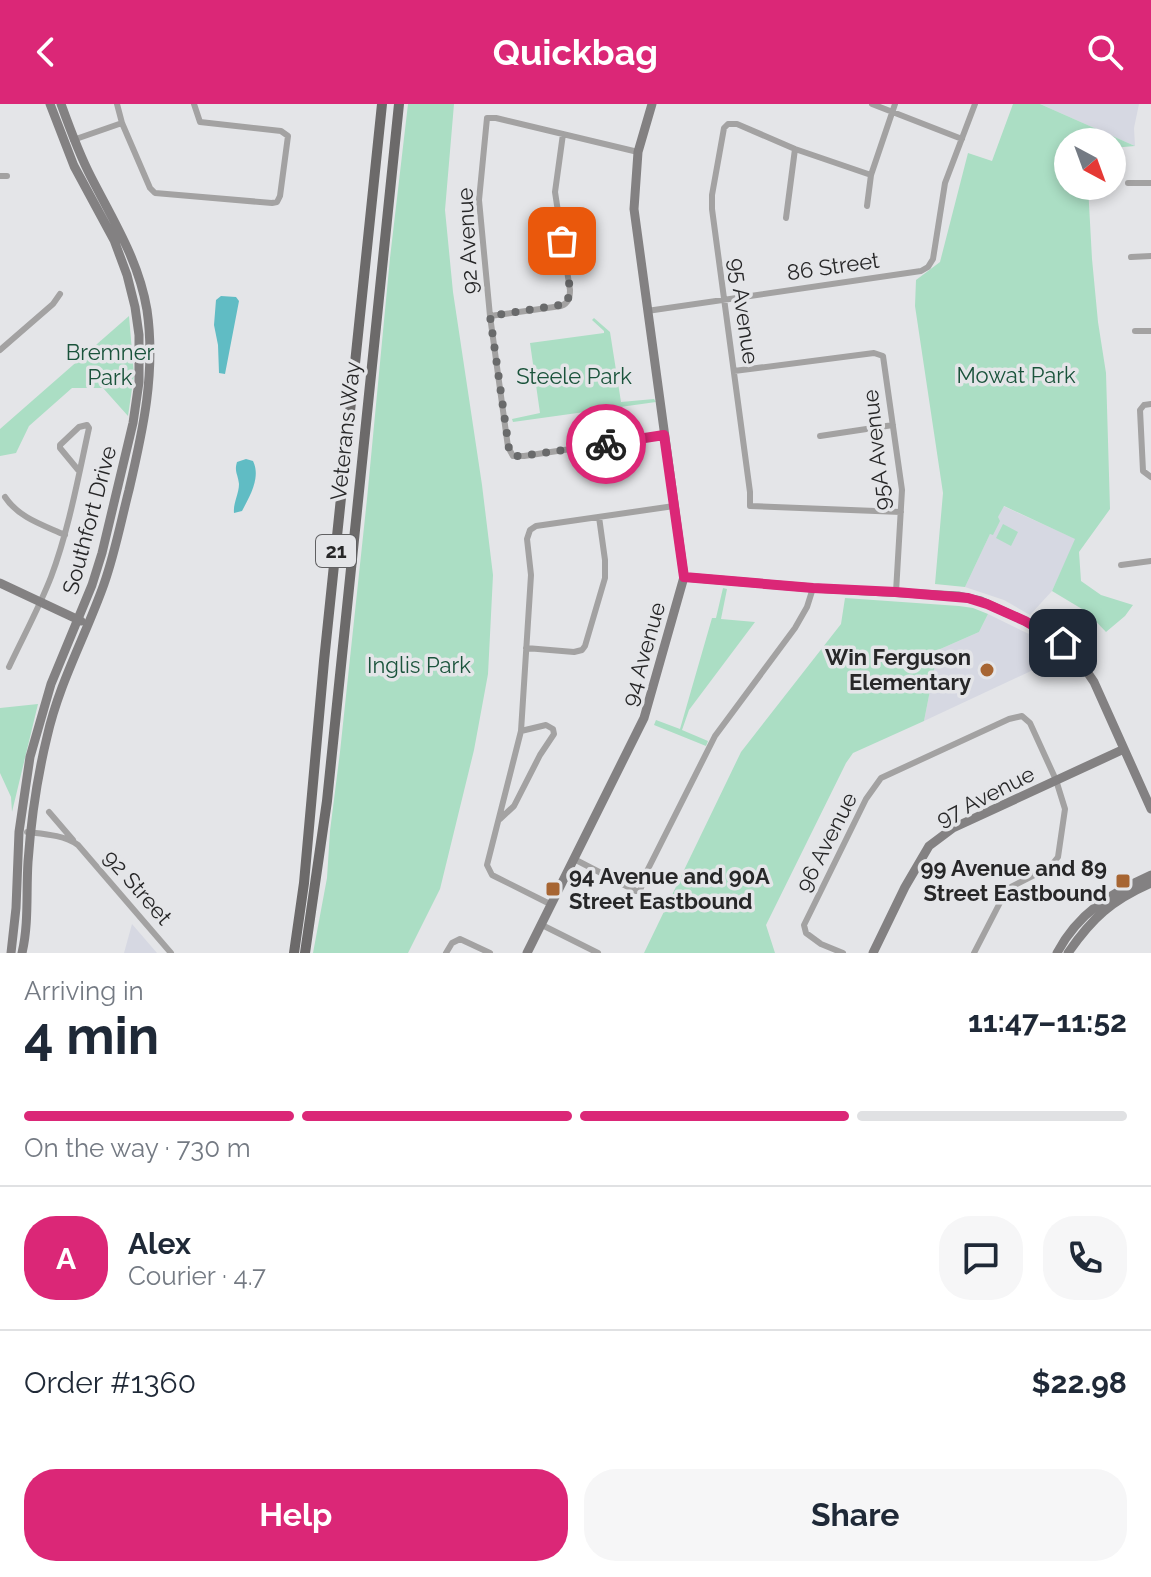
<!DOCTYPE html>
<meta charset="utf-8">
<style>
:root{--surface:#fff;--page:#f6f6f7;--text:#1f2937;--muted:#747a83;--line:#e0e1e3;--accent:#db2777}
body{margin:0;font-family:Raleway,sans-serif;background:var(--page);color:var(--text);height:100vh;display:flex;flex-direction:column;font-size:30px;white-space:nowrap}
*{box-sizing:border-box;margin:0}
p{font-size:26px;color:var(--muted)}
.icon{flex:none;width:44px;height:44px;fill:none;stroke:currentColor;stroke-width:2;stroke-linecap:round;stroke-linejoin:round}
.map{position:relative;height:849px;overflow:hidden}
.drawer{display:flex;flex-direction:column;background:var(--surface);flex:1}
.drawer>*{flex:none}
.needle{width:52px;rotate:139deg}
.controls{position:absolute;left:1054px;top:24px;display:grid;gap:16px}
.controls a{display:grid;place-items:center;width:72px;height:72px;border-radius:50%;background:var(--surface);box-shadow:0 4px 12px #0003;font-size:40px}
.pin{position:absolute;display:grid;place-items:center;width:68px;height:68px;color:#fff;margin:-34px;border-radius:16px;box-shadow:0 4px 12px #0006}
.courier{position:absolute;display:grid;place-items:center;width:80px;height:80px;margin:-40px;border:6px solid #db2777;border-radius:50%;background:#fff;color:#222;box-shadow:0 2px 10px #0007}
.headline em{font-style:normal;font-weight:700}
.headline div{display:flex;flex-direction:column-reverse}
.headline{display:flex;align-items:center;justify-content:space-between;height:136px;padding:0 24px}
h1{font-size:52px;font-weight:700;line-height:60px}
.bar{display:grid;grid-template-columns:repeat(4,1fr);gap:12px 8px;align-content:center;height:96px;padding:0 24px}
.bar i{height:10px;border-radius:6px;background:var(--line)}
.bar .active{background:var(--accent)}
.bar p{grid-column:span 4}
.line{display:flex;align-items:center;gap:20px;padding:0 24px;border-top:2px solid var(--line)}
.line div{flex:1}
.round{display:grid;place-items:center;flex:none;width:84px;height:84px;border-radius:32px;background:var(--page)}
.primary-button{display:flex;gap:16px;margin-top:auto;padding:16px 24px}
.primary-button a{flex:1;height:92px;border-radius:32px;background:var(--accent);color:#fff;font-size:32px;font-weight:700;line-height:92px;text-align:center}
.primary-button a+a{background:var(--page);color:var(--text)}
header{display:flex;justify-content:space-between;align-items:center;height:104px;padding:0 24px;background:var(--accent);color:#fff;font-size:36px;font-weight:700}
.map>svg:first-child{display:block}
.built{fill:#d6d8e2}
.green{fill:#abdec4}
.water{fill:#60bcc4}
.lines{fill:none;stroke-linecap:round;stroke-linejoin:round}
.street{stroke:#a3a2a2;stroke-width:6}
.secondary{stroke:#838182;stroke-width:9}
.primary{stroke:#6c6a6a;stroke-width:10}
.done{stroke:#696a6b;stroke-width:8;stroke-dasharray:0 14.4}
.route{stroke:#db2777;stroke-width:10}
.poi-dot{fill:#a76532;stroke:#e4e5e8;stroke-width:3}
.labels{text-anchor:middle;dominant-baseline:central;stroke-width:7;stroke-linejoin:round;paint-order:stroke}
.shield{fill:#e4e5e8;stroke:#606062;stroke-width:2}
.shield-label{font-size:20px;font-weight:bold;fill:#272728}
.street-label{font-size:22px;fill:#272728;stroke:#e4e5e8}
.park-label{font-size:22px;fill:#1a533b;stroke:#e4e5e8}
.poi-label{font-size:22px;font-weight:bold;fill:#272728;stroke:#e4e5e8;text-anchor:end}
</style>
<header><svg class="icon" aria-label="back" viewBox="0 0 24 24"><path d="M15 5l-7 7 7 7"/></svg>Quickbag<svg class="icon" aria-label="search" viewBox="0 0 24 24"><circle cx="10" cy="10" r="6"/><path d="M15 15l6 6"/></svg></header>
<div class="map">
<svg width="1151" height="849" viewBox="0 0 1151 849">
<rect width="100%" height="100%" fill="#e4e5e8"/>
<path class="built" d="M1040,0H1139L1134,24L1135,42Z
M1003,402L1076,435L1052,487L1030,511L1004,496L965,483Z
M988,510L1033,532L1063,552L924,617L938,546L979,528Z
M132,820L157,849H124Z"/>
<path class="green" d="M408,0H454L445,106L453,188L482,381L493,471L491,511L488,570L474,646L440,785L408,849H313L327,774L330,727L340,648L367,395L390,154Z
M1013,0H1040L1135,42L1112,44V38H1068V82H1088L1092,155L1098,218L1106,269L1110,405L1079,448L1081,477L1101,491L1133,501L1125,512L1106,528L1087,508L1052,487L1075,435L1004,402L998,413L1000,417L993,431L990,430L965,483L935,480L943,389L915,202L916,176L940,158L968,49L992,57Z
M129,212L134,271L128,312L103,284H72L29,322L16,349L0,352V325Z
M594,214L610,228L621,298L654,295L656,298L513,318L512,315L540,309L530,239L604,229V227L592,216Z
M1003,420L1018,428L1011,442L996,434Z
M723,484L727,485L721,515L755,518L689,606L682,626L708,637L706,642L654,621L656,616L680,625L712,514H716Z
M845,494L959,502L973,504L988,510L979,528L938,546L924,617L853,649L846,659L766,821L775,849H644L741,648L841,520Z
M38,600L12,708L11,693L0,669V604Z"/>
<path class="water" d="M221,192L236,193L239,197L225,270L219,269L218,241L214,221L216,196Z
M246,355L253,357C261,373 250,392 242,407L234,409C233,399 239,390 239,380C238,370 234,368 237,358Z"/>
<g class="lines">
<path class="street" d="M117,0L122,19L150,84L155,89L272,99L277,98L280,92L288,32L281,27L200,18L194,0
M872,0L962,35
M73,36L122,19
M638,48L496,14H487L479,96L490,212L508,343L513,352H524L664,331
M871,71L795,45L737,20H728L724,24L712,91V105L750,388V402L901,408
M0,72H7
M1128,79H1151
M867,102L871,71L895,0
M786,114L795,45
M1131,153L1151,152
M647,207L921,167L928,163L933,155L945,79L975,0
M490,212L561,202C569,199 570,193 570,186L555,88L563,30
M1135,227H1151
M0,246L53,200L60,190
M734,267L874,249L883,252L902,386L896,488
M1151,300L1144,301L1140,306L1143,367L1151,373
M820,332L893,321
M5,393C19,414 43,421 65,431
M1121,461L1151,457
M526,544L574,548L582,546L585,542L605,474V456L599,413
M9,563C23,533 39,504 51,473C69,425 78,374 89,324L87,321L79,323L60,341V344L79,367
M49,708L73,736
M500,715L514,702L540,651L554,630L553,625L546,621L521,627
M27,728C44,730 64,731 78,741L171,849
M574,755L636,787H640L645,771L715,632L795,524L807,503L813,484
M552,801L492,771L487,761L521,627L531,471L527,435L530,426L536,422L674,402
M542,821L598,849
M446,849L452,839L460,835L490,849
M843,849L821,840L806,829L804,821L866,695L881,674L1009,615L1022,612L1030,619L1056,676L1065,705L1058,753L1050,763L1007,785L974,849"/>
<path class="secondary" d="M684,473L813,484L958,492L981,497L1025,517L1061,537L1075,550L1094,578L1151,705
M0,479L81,517
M11,849L16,804L19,728L30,653L51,580L92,481L102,449L133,319L139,278V231L135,203L127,171L114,136L74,62L50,0
M22,849C29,819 26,789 28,758C31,716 37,674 47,633C59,579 86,531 104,480C115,449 121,417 129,386C143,326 156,268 147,206C139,157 113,116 91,73C79,50 70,25 61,0
M527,849L644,614L684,473L634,105L638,48L652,0
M873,849L905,783L929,742L953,724L1124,645
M1057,849C1078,809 1111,789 1151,771
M1068,849C1092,814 1112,796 1151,779"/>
<path class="primary" d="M294,849L304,779L324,557L382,0
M305,849L327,697L399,0"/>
</g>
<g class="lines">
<path class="done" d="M562,137C565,154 574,185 566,200L490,212L509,345L513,352H521L606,340"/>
<path class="route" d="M606,340L664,331L684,473L813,484L896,488L968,494L987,500L1025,517L1063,539"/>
</g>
<g class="poi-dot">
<circle cx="987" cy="566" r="8"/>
<rect x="1115" y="769" width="16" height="16" rx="4"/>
<rect x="545" y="777" width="16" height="16" rx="4"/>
</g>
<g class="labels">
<rect class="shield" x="316" y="431" width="40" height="32" rx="6"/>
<g class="shield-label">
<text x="336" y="447">21</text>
</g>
<g class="street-label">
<text transform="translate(467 137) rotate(-93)">92 Avenue</text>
<text transform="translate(833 162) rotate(-8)">86 Street</text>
<text transform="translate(744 207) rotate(82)">95 Avenue</text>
<text transform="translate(345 327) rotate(-84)">Veterans Way</text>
<text transform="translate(876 346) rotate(-96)">95A Avenue</text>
<text transform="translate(89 416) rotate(-75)">Southfort Drive</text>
<text transform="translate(643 550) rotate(-74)">94 Avenue</text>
<text transform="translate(985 692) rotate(-27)">97 Avenue</text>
<text transform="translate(826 738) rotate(-63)">96 Avenue</text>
<text transform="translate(138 783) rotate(49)">92 Street</text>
</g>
<g class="park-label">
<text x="110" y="248">Bremner<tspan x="110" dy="25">Park</tspan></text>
<text x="1016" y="271">Mowat Park</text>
<text x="574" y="272">Steele Park</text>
<text x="419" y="561">Inglis Park</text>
</g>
<g class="poi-label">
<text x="971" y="553">Win Ferguson<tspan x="971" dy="25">Elementary</tspan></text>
<text x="1107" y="764">99 Avenue and 89<tspan x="1107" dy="25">Street Eastbound</tspan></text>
<text x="569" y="772" text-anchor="start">94 Avenue and 90A<tspan x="569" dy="25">Street Eastbound</tspan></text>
</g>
</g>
</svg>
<div class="controls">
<a><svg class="needle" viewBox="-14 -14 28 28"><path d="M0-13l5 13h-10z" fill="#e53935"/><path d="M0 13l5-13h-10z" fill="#747a83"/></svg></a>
</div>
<div class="pin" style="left:562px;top:137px;background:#ea580c"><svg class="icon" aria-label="bag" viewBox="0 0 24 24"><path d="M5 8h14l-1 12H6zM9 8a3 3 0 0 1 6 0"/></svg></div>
<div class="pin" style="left:1063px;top:539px;background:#1f2937"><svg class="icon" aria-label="home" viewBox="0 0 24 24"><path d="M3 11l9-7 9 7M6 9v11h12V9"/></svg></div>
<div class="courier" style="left:606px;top:340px"><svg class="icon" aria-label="bike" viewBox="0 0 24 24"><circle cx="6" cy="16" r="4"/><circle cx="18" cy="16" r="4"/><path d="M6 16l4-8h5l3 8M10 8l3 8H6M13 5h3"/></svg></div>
</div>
<section class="drawer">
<div class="headline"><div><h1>4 min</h1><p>Arriving in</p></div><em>11:47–11:52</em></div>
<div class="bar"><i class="active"></i><i class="active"></i><i class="active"></i><i></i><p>On the way · 730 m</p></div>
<div class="line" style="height:144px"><b class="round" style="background:var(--accent);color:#fff">A</b><div><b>Alex</b><p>Courier · 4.7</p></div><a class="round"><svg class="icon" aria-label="chat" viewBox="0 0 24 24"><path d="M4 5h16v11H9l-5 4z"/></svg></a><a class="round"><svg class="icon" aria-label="phone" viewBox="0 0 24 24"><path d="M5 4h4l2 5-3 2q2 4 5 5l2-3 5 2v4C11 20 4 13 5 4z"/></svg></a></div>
<div class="line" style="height:104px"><div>Order #1360</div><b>$22.98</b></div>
<div class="primary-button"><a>Help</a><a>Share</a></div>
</section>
